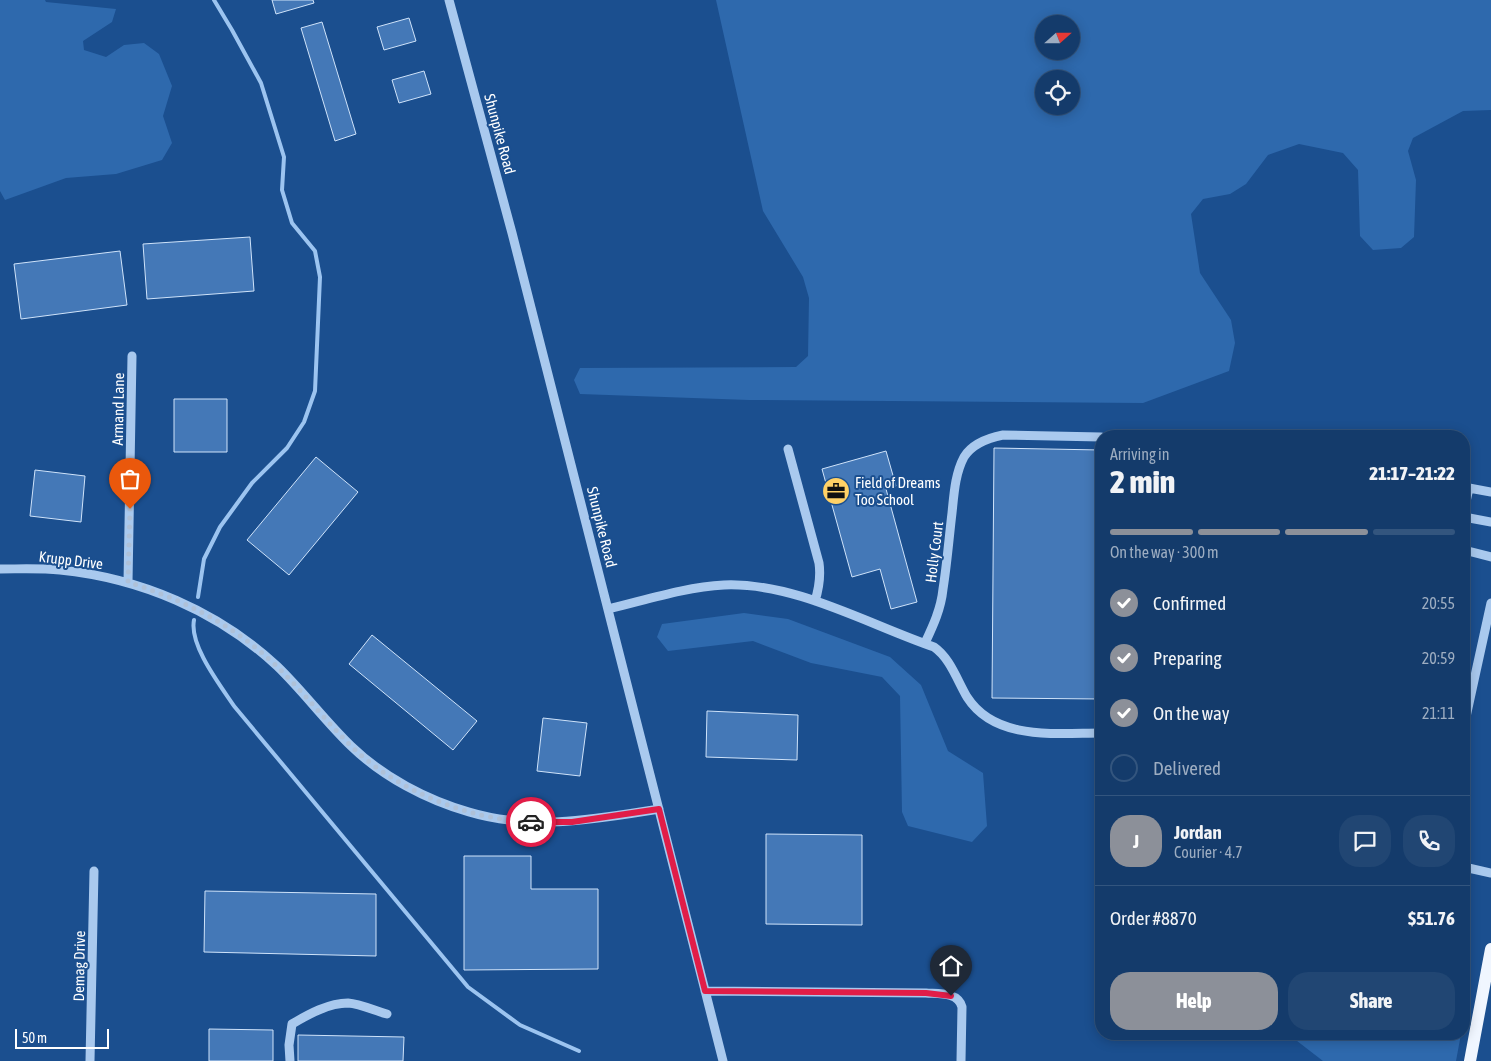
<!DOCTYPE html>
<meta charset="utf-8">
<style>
:root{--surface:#143b6b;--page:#214673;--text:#f1f3f6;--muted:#9dadc1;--line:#33557e;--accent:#8c9099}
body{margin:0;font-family:"Asap Condensed",sans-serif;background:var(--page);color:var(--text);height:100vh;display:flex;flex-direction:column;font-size:19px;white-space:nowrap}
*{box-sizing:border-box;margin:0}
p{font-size:16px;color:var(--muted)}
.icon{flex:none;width:28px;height:28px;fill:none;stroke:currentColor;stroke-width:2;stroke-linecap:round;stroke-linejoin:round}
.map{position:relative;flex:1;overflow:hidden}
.side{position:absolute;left:1095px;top:430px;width:375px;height:610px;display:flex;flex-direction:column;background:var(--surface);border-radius:20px;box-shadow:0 2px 12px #0003,0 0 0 1px var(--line)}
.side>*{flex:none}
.needle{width:32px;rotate:69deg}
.buttons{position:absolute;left:1035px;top:15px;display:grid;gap:10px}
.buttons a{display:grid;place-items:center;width:45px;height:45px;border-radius:50%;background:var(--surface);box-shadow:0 2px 12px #0003,0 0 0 1px var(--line);font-size:25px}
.scale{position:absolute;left:15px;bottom:12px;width:94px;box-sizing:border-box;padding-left:5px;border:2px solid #fff;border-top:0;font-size:14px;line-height:18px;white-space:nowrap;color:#fff;-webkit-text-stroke:4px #1b4f8f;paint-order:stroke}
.pin{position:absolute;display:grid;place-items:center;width:42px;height:42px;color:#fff;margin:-51px -21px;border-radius:50% 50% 50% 0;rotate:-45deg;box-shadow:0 0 5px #0007}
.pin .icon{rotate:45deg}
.courier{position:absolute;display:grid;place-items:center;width:50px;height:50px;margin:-25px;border:4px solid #e11d48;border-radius:50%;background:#fff;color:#222;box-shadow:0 1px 6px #0007}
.overview em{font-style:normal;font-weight:800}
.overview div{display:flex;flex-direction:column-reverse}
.overview{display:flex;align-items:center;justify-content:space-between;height:85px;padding:0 15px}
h1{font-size:32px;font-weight:800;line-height:38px}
.bar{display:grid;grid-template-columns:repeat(4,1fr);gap:8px 5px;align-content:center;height:60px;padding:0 15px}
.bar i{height:6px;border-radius:4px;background:var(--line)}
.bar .current{background:var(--accent)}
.bar p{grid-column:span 4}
.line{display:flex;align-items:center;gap:12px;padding:0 15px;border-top:1px solid var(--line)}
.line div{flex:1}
.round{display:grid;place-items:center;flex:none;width:52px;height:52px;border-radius:20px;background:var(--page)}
ol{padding:0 15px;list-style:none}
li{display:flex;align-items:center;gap:15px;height:55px}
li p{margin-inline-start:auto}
li .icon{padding:5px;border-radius:50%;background:var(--accent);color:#fff;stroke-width:4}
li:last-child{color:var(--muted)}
li i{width:28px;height:28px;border:2px solid var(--line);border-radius:50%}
.primary-button{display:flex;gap:10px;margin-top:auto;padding:10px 15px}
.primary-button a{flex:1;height:58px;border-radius:20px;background:var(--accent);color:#fff;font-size:20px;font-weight:800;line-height:58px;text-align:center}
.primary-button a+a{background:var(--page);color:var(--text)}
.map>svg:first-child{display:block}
.green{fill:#2e69ad;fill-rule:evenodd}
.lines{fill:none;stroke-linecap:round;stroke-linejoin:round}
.stream{stroke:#9cc4f0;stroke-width:4}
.building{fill:#4478b7;stroke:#cfe3fa}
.minor{stroke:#a9c9ee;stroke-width:9}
.major{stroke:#f0f6ff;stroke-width:12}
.done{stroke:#afc1d8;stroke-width:5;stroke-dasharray:0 9}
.route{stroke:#e11d48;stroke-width:6}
.labels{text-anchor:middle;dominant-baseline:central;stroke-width:4;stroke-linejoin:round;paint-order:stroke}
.street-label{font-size:15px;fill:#fff;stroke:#1b4f8f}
.poi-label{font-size:15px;fill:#fff;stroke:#1b4f8f;text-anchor:start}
</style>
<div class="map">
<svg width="1491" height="1061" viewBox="0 0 1491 1061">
<rect width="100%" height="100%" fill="#1b4f8f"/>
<path class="green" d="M0,0H45L46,2L116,9L112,22L83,41L84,50L106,57L124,45L144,43L159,54L172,86L163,116L172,143L162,160L116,174L66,178L5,200L0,191Z
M716,0H1491V110L1463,111L1413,138L1408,151L1416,180L1414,237L1401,248L1373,250L1360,236L1358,170L1343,153L1299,144L1268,155L1246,184L1230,194L1203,199L1191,214L1200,273L1231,320L1235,343L1229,371L1143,403L749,400L580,394L574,380L580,368L796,367L808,356L809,298L803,277L763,211ZM1044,24H1071V51H1044ZM1044,79H1071V106H1044Z
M744,613L788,619L890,657L921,685L948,751L983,773L987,826L972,842L908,826L902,812L900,696L882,677L811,663L753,641L668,651L657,637L662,624Z
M1288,1034H1461L1456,1061H1323Z"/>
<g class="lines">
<path class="stream" d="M198,597L204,559L220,527L252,483L287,448L304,422L315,391L320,277L315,251L292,223L282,190L284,157L261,83L232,30L214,0
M194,620C189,645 220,685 234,706L468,987L520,1025L579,1051"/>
</g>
<path class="building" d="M272,0H313L314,3L276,14Z
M409,18L416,41L384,50L377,27Z
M322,22L356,134L335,141L301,28Z
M424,71L431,94L399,103L392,80Z
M250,237L254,291L147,299L143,244Z
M120,251L127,305L21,319L14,264Z
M174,399H227V452H174Z
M994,448L1101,450V699L992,698Z
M886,451L896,486L886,489L917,602L891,609L880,569L852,577L822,469Z
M316,457L358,492L289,575L247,540Z
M35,470L85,476L81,522L30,516Z
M372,635L477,721L453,750L349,664Z
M707,711L798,715L797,760L706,757Z
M543,718L587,723L580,776L537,771Z
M766,834L862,835V925L766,924Z
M464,856H531V889H598V969L464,970Z
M205,891L376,894V956L204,952Z
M209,1029L273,1030V1061H209Z
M298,1035L404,1037L403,1061H298Z"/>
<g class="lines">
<path class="minor" d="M449,0L512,233L723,1061
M788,449L819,563C821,577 819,588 815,601
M1464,511L1469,488L1491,492
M1464,517L1491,522
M1464,550L1491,557
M0,569C20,569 40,568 60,570C140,578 218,611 277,666C303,691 325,721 351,746C383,777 427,800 469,812C532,831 596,819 659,809
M128,582L132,356
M608,609C646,600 685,587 724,585C795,582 867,624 934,647C950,658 957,680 967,697C995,741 1056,733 1101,733
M925,643C933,626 941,609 943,589C947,564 949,538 952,513C954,494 955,474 964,457C972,444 988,438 1003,435L1101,437
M1464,726L1491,603
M1464,867L1491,873
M705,991L926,993C939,994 958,992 962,1007L961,1061
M90,1061L94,871
M290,1061L289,1045L292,1024C309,1014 329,1003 348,1003C361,1004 375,1011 387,1014"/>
<path class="major" d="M1470,1061L1491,949"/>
</g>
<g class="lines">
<path class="done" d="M130,509L128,582C179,599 220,618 261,652C294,680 320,715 350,745C395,790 469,820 531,822"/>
<path class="route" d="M531,822H572L659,809L705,991L926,993L951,996"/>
</g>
<defs>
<g id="office-disc" transform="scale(1.4375)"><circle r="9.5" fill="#ffd166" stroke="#1b4f8f"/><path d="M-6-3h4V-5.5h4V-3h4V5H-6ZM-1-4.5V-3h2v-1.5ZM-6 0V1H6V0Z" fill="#111"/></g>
</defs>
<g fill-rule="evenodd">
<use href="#office-disc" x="836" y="491"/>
</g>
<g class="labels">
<g class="street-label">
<text transform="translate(500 134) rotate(75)">Shunpike Road</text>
<text transform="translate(118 409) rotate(-89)">Armand Lane</text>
<text transform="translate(602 527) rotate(76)">Shunpike Road</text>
<text transform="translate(934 552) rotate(-83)">Holly Court</text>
<text transform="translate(71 560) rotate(7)">Krupp Drive</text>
<text transform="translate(79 966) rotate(-89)">Demag Drive</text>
</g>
<g class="poi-label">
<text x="855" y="482">Field of Dreams<tspan x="855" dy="17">Too School</tspan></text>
</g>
</g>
</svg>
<div class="buttons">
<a><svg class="needle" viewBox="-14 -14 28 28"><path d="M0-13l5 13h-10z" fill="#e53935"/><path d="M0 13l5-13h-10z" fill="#9dadc1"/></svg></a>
<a><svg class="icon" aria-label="locate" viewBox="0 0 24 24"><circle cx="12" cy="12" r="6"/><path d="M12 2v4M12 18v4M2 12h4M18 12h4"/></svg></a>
</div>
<div class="scale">50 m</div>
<div class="pin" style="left:130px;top:509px;background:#ea580c"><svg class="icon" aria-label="bag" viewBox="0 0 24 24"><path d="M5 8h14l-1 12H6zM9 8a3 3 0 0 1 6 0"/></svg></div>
<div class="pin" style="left:951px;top:996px;background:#1f2937"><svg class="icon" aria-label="home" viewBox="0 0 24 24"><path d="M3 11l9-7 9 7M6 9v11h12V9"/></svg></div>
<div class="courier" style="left:531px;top:822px"><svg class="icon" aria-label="car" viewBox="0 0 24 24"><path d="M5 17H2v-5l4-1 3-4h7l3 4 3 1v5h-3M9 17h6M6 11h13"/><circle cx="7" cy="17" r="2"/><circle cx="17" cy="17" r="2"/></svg></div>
<section class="side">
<div class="overview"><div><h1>2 min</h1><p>Arriving in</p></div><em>21:17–21:22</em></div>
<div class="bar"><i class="current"></i><i class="current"></i><i class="current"></i><i></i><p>On the way · 300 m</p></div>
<ol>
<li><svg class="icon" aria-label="check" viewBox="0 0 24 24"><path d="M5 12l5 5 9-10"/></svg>Confirmed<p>20:55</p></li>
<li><svg class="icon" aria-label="check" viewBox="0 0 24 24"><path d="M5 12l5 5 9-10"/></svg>Preparing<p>20:59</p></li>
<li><svg class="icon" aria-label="check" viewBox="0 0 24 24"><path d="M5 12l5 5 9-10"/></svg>On the way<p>21:11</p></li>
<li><i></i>Delivered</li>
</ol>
<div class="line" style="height:90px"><b class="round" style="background:var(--accent);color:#fff">J</b><div><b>Jordan</b><p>Courier · 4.7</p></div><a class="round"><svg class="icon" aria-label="chat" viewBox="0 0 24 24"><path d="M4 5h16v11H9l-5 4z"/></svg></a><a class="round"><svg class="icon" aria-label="phone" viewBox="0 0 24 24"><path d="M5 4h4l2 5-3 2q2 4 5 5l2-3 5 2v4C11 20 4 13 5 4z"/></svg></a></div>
<div class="line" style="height:65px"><div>Order #8870</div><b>$51.76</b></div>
<div class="primary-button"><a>Help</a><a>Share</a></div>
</section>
</div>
